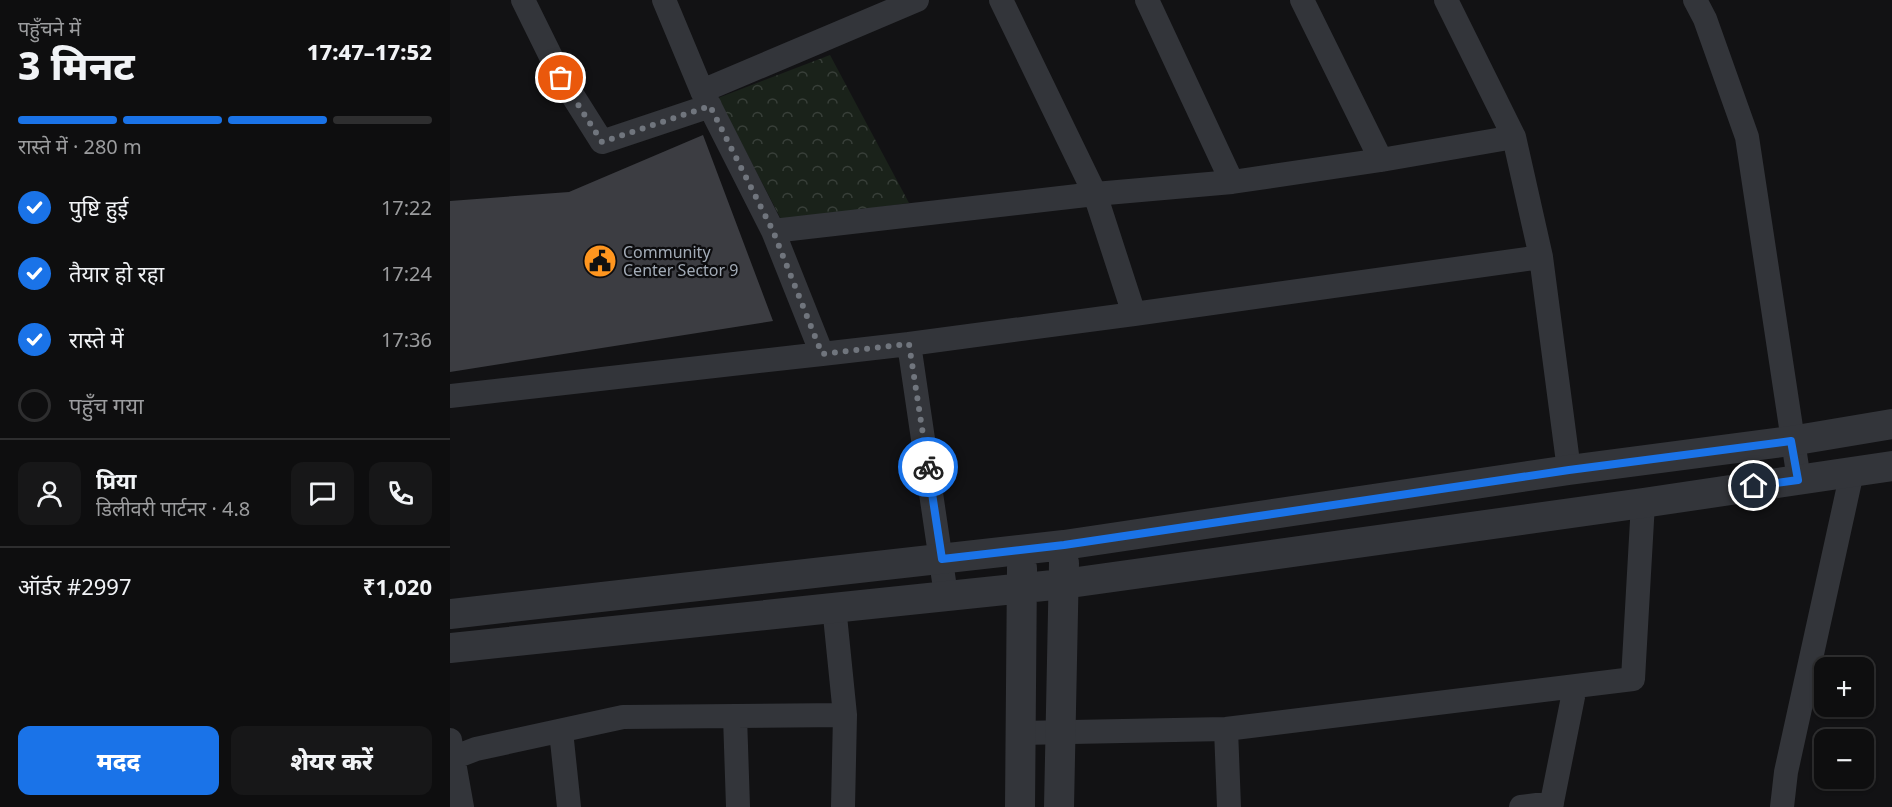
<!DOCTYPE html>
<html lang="hi">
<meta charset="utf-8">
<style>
:root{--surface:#0e0e0f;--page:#171718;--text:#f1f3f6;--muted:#9b9c9e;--line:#2e2e2f;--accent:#1a73e8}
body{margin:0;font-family:"Noto Sans","Noto Sans Devanagari",sans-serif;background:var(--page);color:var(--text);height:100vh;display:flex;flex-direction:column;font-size:22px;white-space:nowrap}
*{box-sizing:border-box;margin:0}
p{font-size:20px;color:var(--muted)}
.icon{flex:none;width:33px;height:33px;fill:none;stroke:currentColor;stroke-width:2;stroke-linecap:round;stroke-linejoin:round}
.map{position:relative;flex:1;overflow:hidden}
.details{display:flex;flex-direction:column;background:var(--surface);width:450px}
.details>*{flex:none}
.tools{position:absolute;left:1364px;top:657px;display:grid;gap:12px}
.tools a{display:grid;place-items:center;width:60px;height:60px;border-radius:12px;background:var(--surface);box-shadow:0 2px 4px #0004,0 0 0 2px var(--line);font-size:30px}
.pin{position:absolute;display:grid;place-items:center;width:51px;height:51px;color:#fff;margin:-26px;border:3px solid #fff;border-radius:50%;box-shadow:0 2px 6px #0007}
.courier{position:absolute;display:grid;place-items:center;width:60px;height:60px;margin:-30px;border:4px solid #1a73e8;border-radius:50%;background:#fff;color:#222;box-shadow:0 2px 8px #0007}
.overview em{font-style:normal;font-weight:800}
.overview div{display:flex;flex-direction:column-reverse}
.overview{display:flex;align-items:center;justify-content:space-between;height:102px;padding:0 18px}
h1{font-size:39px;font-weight:800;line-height:45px}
.bar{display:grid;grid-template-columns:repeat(4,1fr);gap:9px 6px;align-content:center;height:72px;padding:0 18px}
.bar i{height:8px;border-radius:4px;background:var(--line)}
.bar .current{background:var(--accent)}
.bar p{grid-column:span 4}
.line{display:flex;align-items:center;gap:15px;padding:0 18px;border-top:2px solid var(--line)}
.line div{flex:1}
.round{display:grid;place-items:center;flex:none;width:63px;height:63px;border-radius:12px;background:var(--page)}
ol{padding:0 18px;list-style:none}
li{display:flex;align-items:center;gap:18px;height:66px}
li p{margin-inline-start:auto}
li .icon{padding:6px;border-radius:50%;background:var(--accent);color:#fff;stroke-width:4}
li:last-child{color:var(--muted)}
li i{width:33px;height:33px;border:3px solid var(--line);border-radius:50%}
.cta{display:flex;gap:12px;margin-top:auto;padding:12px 18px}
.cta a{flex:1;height:69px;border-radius:12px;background:var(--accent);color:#fff;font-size:24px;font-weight:800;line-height:69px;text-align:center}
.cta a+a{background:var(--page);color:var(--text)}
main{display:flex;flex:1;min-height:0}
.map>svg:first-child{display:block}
.park{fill:url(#park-crowns)}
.building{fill:#3c3d42}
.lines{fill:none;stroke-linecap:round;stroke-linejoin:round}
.minor{stroke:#33353a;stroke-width:24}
.tertiary{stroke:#33353a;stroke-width:30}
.done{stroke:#70757d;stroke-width:6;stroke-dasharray:0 10.8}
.route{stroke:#1a73e8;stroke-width:8}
.labels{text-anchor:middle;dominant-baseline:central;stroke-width:4.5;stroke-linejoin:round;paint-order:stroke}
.poi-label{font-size:16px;fill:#a2abb6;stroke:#0d0d0f;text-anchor:start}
</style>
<main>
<section class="details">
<div class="overview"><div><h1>3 मिनट</h1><p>पहुँचने में</p></div><em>17:47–17:52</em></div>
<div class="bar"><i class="current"></i><i class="current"></i><i class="current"></i><i></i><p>रास्ते में · 280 m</p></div>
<ol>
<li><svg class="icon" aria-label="check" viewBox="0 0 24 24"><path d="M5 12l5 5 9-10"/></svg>पुष्टि हुई<p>17:22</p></li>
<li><svg class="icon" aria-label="check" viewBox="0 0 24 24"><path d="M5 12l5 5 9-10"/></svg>तैयार हो रहा<p>17:24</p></li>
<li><svg class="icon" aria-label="check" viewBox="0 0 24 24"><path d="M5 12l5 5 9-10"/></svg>रास्ते में<p>17:36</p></li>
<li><i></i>पहुँच गया</li>
</ol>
<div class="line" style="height:108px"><a class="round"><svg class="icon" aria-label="person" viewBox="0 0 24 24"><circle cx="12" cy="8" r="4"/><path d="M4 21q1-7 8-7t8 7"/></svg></a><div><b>प्रिया</b><p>डिलीवरी पार्टनर · 4.8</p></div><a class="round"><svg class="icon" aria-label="chat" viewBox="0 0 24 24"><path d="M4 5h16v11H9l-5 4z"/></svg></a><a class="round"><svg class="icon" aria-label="phone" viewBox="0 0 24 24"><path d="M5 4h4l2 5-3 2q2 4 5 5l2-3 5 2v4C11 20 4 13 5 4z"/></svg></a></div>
<div class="line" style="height:78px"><div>ऑर्डर #2997</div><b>₹1,020</b></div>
<div class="cta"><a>मदद</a><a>शेयर करें</a></div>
</section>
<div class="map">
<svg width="1442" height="807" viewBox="0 0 1442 807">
<defs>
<pattern id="park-crowns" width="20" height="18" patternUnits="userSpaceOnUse" patternTransform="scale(1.5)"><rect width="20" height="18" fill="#1a221a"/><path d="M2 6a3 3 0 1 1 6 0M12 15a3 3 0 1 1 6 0" fill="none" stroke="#383f39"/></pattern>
</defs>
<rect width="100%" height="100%" fill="#121214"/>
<path class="park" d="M380,55L459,203L332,221L268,98Z"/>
<path class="building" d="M253,135L323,321L0,372V201L119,192Z"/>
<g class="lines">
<path class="minor" d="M73,0L111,77L152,142L260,106
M214,0L252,91
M467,0L252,91L323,231L645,194L551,0
M697,0L782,182L931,160
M852,0L931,160L1064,137L996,0
M1245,0L1255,19L1297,137L1349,480
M1064,137L1091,257
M684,314L1091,257L1119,470
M459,344L684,314L645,194L782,182
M372,354L459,344L496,595
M0,396L372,354L323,231
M384,606L395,715
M285,716L288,807
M776,729L779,807
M111,731L119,807
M570,733L776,729L1183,679L1193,503
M0,740L12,807
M0,759L26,749L173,717L395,715L393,807
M1071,807L1102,803
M1101,807L1125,687
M1332,807L1336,772L1402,472"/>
<path class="tertiary" d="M0,614L614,545L1119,470L1341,441L1442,424
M0,648L613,584L1193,503L1442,466
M570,807L572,568
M609,807L614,563"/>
</g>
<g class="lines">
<path class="done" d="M111,78L152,142L260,106L323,231L372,354L459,344L478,467"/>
<path class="route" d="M478,467L492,559L614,545L1119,470L1341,441L1348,480L1304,486"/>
</g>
<defs>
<g id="civic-disc" transform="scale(1.725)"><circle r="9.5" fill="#ff961f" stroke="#0d0d0f"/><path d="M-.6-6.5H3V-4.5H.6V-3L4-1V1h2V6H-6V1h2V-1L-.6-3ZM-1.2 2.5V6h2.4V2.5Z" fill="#111"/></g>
</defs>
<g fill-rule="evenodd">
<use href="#civic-disc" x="150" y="261"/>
</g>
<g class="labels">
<g class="poi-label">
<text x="173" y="252">Community<tspan x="173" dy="18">Center Sector 9</tspan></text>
</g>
</g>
</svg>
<div class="tools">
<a>+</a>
<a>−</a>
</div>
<div class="pin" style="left:111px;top:78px;background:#ea580c"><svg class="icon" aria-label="bag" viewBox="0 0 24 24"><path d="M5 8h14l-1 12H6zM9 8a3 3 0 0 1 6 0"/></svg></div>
<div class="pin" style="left:1304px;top:486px;background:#1f2937"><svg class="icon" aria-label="home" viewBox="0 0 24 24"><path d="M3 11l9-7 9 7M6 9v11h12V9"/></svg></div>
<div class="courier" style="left:478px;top:467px"><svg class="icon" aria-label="bike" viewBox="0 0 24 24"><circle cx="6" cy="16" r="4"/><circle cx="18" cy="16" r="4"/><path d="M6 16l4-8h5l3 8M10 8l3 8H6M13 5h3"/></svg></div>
</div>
</main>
